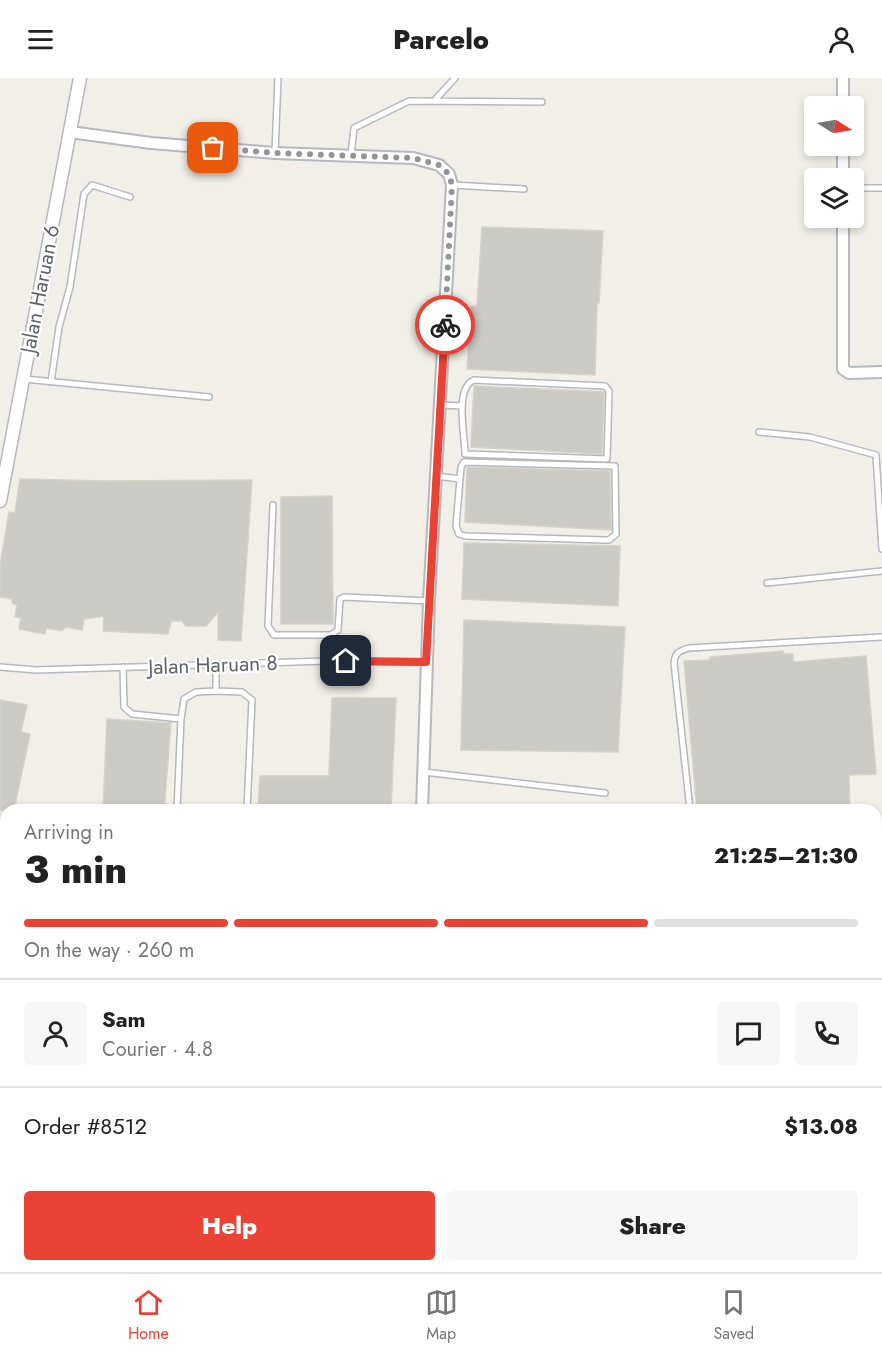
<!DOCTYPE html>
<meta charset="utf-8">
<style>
:root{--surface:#fff;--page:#f6f6f6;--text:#222;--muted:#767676;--line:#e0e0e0;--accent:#ea4335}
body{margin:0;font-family:Jost,sans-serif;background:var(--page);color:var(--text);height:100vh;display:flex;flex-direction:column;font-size:22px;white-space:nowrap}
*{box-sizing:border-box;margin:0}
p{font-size:20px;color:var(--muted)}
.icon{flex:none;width:33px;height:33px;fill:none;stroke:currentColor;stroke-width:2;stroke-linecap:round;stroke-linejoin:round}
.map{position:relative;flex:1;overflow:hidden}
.drawer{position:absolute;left:0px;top:726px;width:882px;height:468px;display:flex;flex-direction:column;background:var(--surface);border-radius:18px 18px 0 0;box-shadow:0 3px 9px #0003}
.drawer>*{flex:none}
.needle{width:39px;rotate:101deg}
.tools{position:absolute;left:804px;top:18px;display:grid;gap:12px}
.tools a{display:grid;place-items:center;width:60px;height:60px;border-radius:6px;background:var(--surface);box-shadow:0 3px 9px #0003;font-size:30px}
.pin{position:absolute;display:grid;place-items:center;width:51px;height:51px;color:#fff;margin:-26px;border-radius:12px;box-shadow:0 3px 9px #0006}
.courier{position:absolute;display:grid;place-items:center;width:60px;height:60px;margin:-30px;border:4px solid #ea4335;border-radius:50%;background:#fff;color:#222;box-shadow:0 2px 8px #0007}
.overview em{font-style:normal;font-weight:800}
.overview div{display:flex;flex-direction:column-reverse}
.overview{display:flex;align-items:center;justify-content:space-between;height:102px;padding:0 24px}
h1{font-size:39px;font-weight:800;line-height:45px}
.bar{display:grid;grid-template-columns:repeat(4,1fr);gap:9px 6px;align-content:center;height:72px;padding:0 24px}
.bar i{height:8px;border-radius:4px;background:var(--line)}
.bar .active{background:var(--accent)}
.bar p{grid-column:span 4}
.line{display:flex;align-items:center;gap:15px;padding:0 24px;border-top:2px solid var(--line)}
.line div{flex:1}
.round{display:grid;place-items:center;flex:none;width:63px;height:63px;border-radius:6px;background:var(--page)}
.action{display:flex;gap:12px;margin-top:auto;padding:12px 24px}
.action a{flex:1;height:69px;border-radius:6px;background:var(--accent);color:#fff;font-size:24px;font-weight:800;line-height:69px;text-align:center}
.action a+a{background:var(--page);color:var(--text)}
header{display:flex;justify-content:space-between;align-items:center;height:78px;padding:0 24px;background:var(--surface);font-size:27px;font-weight:800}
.tabs{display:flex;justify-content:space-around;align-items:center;height:84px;border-top:2px solid var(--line);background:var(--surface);font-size:16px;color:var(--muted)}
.tabs a{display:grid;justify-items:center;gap:3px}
.tabs .active{color:var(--accent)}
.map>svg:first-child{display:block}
.building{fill:#cccac5;stroke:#d6d1c6;stroke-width:1.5}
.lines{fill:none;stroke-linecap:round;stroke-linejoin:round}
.service-casing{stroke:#b5b8bc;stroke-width:8}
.minor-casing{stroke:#b5b8bc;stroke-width:14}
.tertiary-casing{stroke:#b5b8bc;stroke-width:15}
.secondary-casing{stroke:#b6babf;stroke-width:18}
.motorway-casing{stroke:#f9ab00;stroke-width:21}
.service{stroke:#fff;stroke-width:5}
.minor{stroke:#fff;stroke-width:10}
.tertiary{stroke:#fff;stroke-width:12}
.secondary{stroke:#fff;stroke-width:15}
.motorway{stroke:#fde293;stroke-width:18}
.done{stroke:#929495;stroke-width:6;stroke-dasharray:0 10.8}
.route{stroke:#ea4335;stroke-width:8}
.labels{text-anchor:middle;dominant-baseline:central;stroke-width:4.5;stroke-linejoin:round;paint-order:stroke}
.street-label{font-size:21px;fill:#5f6368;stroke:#fff}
</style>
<header><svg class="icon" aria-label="menu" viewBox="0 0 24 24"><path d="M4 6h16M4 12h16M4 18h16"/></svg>Parcelo<svg class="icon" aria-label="person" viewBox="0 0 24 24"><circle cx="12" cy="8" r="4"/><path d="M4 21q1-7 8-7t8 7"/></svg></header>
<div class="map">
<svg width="882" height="1194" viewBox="0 0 882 1194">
<rect width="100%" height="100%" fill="#f1efe8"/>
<path class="building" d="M482,149L603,153L599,225H597L595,297L467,291L471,228H477Z
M474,308L604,314L602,376L471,369Z
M467,389L610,393L611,452L465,444Z
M20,401L105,403L252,402L241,563L218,562V534L206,548H186L182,543H171L168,556L103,553L104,538L84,541L82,552L66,549L62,553L46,550L45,556L19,551L21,540L15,539L17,527L12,525V521L0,519V488L9,434L15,435Z
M332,418L333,546H281V419Z
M464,465L620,468L618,528L462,521Z
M464,542L625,549L618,674L461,672Z
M783,573L784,576H793V584L866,578L876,696L849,697L850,732H697L684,583L710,582V579Z
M332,620H396L391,732H258L260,698H329Z
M0,622L27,627L21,654L30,656L14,732H0Z
M107,641L171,645L164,732H103Z"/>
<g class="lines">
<g class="service-casing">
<path id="service" d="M434,23L455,0
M275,75L278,0
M351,77L354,50L409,23L542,24
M452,107L524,111
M854,110H882
M24,301L209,319
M474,302L605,308L609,313L607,381L465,376C465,358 454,310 474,302Z
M51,304L59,249L70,209L84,116L92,107L130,119
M440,327L462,328
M759,354L810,359L876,377L882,471
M464,384L615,388L616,456L609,462H605L465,458L459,456L456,448L461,389Z
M436,398L460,401
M273,427L268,548L274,557H331L338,552L340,521L344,519L429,523
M767,505L882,493
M216,586V613L242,614L252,622L247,732
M0,589L36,592L326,583L426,584
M123,589L124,629L132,636L181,641L177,732
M181,641L184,621L196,614L216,613
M424,694L605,715
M690,732L674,585C675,574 680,573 689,570L882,559
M876,775H882
M876,833L878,854L882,866"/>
</g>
<g class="minor-casing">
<path id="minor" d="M843,0V28
M70,54L151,65L275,75L413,80L439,87L449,96L452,107L429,523L422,732
M843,68V100
M843,140V291L849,295L882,294
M0,1142H6
M50,1188V1194
M153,1188L154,1194"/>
</g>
<g class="tertiary-casing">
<path id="tertiary" d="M0,423L80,0"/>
</g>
<g class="secondary-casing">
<path id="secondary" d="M876,894L882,893
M0,950H6"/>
</g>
<g class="motorway-casing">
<path id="motorway" d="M876,963H882
M876,992L882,991
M0,1005H6
M0,1034H6"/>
</g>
<use href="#service" class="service"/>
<use href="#minor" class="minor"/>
<use href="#tertiary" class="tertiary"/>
<use href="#secondary" class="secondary"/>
<use href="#motorway" class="motorway"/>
</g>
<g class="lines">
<path class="done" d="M213,70L275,75L413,80L439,87L449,96L452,107L445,247"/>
<path class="route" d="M346,583L426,584L445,247"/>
</g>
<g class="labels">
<g class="street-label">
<text transform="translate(40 211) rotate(-79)">Jalan Haruan 6</text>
<text transform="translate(213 587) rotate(-2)">Jalan Haruan 8</text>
</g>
</g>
</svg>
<div class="tools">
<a><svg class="needle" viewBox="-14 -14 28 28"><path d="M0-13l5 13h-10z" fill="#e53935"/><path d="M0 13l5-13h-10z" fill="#767676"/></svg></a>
<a><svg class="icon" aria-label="layers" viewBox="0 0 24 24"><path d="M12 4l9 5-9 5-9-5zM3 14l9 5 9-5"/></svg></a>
</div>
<div class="pin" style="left:213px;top:70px;background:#ea580c"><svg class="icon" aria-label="bag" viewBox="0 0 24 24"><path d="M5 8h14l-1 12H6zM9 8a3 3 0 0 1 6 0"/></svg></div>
<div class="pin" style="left:346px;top:583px;background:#1f2937"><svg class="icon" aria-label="home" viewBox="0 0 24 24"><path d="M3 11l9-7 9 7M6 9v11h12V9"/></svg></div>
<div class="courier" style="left:445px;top:247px"><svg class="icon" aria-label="bike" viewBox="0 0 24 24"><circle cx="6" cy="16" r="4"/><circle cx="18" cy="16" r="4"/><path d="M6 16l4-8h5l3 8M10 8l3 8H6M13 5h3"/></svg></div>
<section class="drawer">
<div class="overview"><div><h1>3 min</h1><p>Arriving in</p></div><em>21:25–21:30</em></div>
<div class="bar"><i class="active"></i><i class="active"></i><i class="active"></i><i></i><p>On the way · 260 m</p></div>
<div class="line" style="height:108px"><a class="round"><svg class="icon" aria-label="person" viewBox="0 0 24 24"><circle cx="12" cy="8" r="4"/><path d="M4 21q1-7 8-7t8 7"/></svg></a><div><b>Sam</b><p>Courier · 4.8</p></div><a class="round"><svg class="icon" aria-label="chat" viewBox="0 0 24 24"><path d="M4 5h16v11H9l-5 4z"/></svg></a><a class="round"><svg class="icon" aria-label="phone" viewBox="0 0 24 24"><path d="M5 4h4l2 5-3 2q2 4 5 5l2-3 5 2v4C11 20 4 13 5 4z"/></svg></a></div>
<div class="line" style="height:78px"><div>Order #8512</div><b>$13.08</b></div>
<div class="action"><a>Help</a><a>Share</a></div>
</section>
</div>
<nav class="tabs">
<a class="active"><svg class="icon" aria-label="home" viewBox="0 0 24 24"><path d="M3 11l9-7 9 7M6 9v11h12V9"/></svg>Home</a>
<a><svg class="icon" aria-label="map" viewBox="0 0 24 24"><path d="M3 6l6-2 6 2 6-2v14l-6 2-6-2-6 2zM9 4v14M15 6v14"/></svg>Map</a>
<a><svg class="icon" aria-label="saved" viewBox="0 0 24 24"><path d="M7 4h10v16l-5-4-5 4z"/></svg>Saved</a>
</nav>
